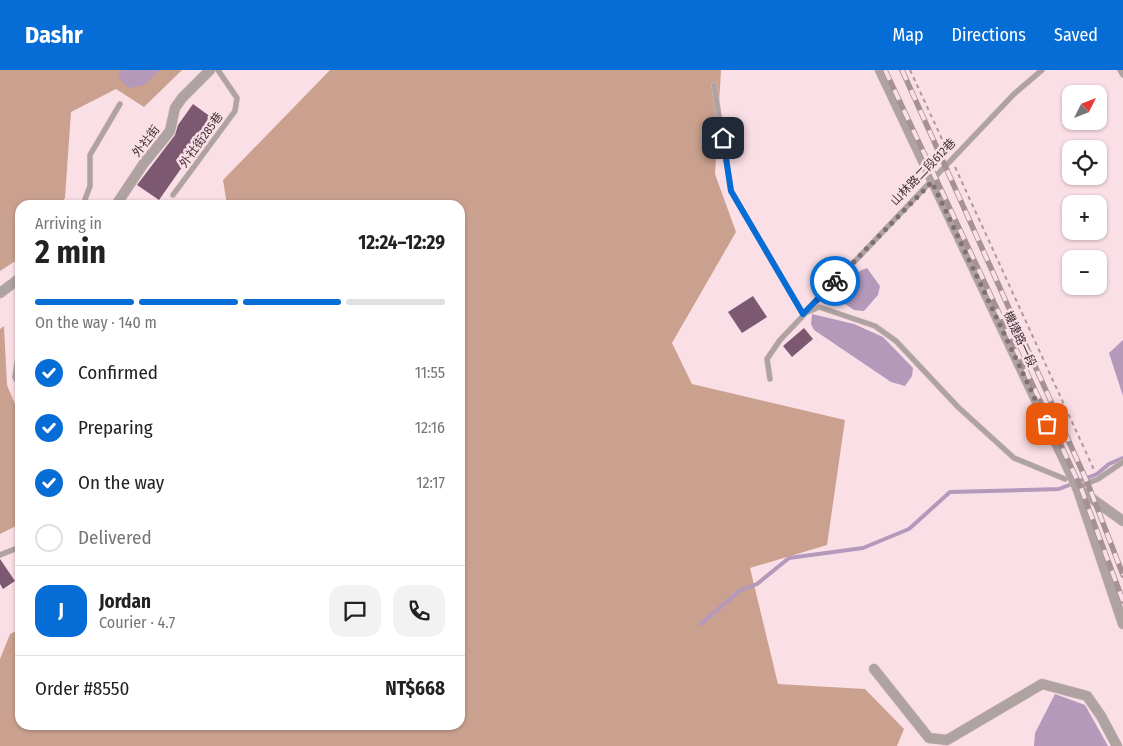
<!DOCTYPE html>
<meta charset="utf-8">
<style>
:root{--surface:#fff;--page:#f2f2f2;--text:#222;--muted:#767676;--line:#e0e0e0;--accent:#066dd6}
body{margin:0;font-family:"Fira Sans Condensed","Noto Sans TC",sans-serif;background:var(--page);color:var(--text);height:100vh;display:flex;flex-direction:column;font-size:19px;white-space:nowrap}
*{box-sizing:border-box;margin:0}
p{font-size:16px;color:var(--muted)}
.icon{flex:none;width:28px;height:28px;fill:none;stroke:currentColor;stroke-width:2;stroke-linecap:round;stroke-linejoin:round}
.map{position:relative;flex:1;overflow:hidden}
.sheet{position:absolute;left:15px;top:130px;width:450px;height:530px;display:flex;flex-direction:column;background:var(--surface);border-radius:15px;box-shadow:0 1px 4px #0004}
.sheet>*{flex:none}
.needle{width:32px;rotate:48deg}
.tools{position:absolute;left:1062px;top:15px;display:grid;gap:10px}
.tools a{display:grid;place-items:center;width:45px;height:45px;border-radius:10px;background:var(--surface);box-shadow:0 1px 4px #0004;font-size:25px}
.pin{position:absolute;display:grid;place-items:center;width:42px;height:42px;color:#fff;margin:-21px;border-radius:10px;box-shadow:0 2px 8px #0006}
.courier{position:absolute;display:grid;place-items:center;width:50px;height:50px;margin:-25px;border:4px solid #066dd6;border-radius:50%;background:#fff;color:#222;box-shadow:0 1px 6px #0007}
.head em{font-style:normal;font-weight:700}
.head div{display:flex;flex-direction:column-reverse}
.head{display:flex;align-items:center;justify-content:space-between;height:85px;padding:0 20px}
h1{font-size:32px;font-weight:700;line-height:38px}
.bar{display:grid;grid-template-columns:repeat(4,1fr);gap:8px 5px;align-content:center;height:60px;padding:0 20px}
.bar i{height:6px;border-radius:4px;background:var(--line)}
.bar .current{background:var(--accent)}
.bar p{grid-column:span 4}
.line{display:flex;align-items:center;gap:12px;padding:0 20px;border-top:1px solid var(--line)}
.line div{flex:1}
.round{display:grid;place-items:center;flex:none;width:52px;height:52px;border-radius:15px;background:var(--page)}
ol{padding:0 20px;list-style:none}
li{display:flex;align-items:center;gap:15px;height:55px}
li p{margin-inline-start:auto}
li .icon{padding:5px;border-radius:50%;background:var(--accent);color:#fff;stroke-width:4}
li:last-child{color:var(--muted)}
li i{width:28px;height:28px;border:2px solid var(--line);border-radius:50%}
header{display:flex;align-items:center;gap:30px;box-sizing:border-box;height:70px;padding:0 25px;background:var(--accent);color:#fff}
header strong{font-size:24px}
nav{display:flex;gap:28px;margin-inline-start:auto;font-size:18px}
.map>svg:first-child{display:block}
.forest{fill:#caa18f}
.water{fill:#b499bb}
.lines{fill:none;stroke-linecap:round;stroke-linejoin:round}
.stream{stroke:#b499bb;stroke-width:4}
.building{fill:#7c5970}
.service-casing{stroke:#d5bdc3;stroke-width:6}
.minor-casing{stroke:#d5bdc3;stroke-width:11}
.path{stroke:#ad989d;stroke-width:2;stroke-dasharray:4 4;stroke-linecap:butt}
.service{stroke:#afa3a2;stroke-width:5}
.minor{stroke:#afa3a2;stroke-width:10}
.rail-casing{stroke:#a59196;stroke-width:5.5}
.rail{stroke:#fbdfe6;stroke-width:4;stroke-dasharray:11;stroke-linecap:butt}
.done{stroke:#806f74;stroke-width:5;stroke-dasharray:0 9}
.route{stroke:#066dd6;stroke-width:6}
.labels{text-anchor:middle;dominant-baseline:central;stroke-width:5;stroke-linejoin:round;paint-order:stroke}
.street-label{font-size:12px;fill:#3e3336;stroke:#fbdfe6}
</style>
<header>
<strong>Dashr</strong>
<nav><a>Map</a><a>Directions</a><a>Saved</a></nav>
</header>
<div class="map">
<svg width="1123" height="676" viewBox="0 0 1123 676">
<rect width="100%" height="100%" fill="#fbdfe6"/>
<path class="forest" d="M0,0H182L144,37L116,19L71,42L65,128L60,135H20V188L0,201Z
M330,0H721L715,104L736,162L672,273L692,314L845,350L827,475L750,498L778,614L865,619L904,659L897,676H0V589L10,564L20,559V655H460V135H227L223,110Z
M4,256L7,315L20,346V454L0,464V259Z"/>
<path class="water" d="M121,0H160L144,15L128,18L118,7Z
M867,198L880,216L878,225L864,241L854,240L838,229C844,216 853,202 867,198Z
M812,244L854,254L883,267L913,298L912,306L905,316L891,312L814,260L811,254Z
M1123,270V326L1109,283Z
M1055,624L1085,635L1108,676H1034L1035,663Z"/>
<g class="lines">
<path class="stream" d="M701,554L739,521L757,514L789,488L863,478L909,459L950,422L1059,419L1097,404L1109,394L1123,388"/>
</g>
<path class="building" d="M193,34L215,50L159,130L137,115L175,65L178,55Z
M753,226L767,247L742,263L728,242Z
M804,258L813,269L792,287L783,276Z
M0,489L15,511L3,519L0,514Z"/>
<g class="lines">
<g class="service-casing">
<path id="service" d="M1120,0L1123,5
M714,15L731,121L803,244L819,237L875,256L896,271L958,337L1014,388L1065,409
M173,125L235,41L237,28L218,0
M83,135L90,116V85L120,34
M20,275L15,307L20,316
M770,309L767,289L780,270L1014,24L1042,0
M1078,417L1098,409L1123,392
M0,485L20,477"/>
</g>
<g class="minor-casing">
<path id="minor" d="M880,0L1077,417L1123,554
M116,135L144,93L170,61L175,38L182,28L210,0
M0,223L20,208
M1077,418L1123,451
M874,599L929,668L947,670L1042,614L1087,626L1101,646L1117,676"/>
</g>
<path class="path" d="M910,0L948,82
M955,97L1095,402"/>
<use href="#service" class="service"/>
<use href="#minor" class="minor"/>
<g class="rail-casing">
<path id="rail" d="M885,0L1081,418L1123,531
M902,0L1088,414L1123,505"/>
</g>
<use href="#rail" class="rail"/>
</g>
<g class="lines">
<path class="done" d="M835,211L932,112L1047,354"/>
<path class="route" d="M723,68L731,121L803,244L835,211"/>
</g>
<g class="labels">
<g class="street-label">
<text transform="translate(201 70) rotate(-54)">外社街285巷</text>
<text transform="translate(146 71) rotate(-52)">外社街</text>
<text transform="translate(923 102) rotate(-46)">山林路二段612巷</text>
<text transform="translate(1020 269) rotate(65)">機捷路一段</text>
</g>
</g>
</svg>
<div class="tools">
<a><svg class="needle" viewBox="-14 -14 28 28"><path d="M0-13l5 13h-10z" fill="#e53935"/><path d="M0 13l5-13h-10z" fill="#767676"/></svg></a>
<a><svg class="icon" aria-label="locate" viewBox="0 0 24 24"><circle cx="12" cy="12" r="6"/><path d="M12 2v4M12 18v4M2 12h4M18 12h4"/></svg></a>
<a>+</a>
<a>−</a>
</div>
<div class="pin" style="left:1047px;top:354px;background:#ea580c"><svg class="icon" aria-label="bag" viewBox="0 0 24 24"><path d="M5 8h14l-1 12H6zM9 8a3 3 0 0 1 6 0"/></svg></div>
<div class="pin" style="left:723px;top:68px;background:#1f2937"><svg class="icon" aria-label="home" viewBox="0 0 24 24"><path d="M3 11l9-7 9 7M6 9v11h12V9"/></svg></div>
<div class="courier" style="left:835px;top:211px"><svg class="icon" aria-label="bike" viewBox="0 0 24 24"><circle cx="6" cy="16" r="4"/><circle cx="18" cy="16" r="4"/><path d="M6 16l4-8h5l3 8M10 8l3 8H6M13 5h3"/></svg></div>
<section class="sheet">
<div class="head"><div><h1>2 min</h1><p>Arriving in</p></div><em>12:24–12:29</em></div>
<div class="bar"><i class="current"></i><i class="current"></i><i class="current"></i><i></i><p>On the way · 140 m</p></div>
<ol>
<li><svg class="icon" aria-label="check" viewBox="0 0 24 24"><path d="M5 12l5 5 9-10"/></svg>Confirmed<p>11:55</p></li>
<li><svg class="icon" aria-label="check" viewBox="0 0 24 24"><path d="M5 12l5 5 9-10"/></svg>Preparing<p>12:16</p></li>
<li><svg class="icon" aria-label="check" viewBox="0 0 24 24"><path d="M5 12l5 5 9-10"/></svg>On the way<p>12:17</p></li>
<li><i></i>Delivered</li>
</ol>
<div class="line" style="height:90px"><b class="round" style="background:var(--accent);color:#fff">J</b><div><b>Jordan</b><p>Courier · 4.7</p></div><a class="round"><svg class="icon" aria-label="chat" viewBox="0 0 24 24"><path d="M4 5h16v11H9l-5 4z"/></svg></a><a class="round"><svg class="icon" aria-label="phone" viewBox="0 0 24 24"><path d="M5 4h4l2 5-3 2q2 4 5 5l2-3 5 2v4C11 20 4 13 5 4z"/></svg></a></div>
<div class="line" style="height:65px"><div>Order #8550</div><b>NT$668</b></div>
</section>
</div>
